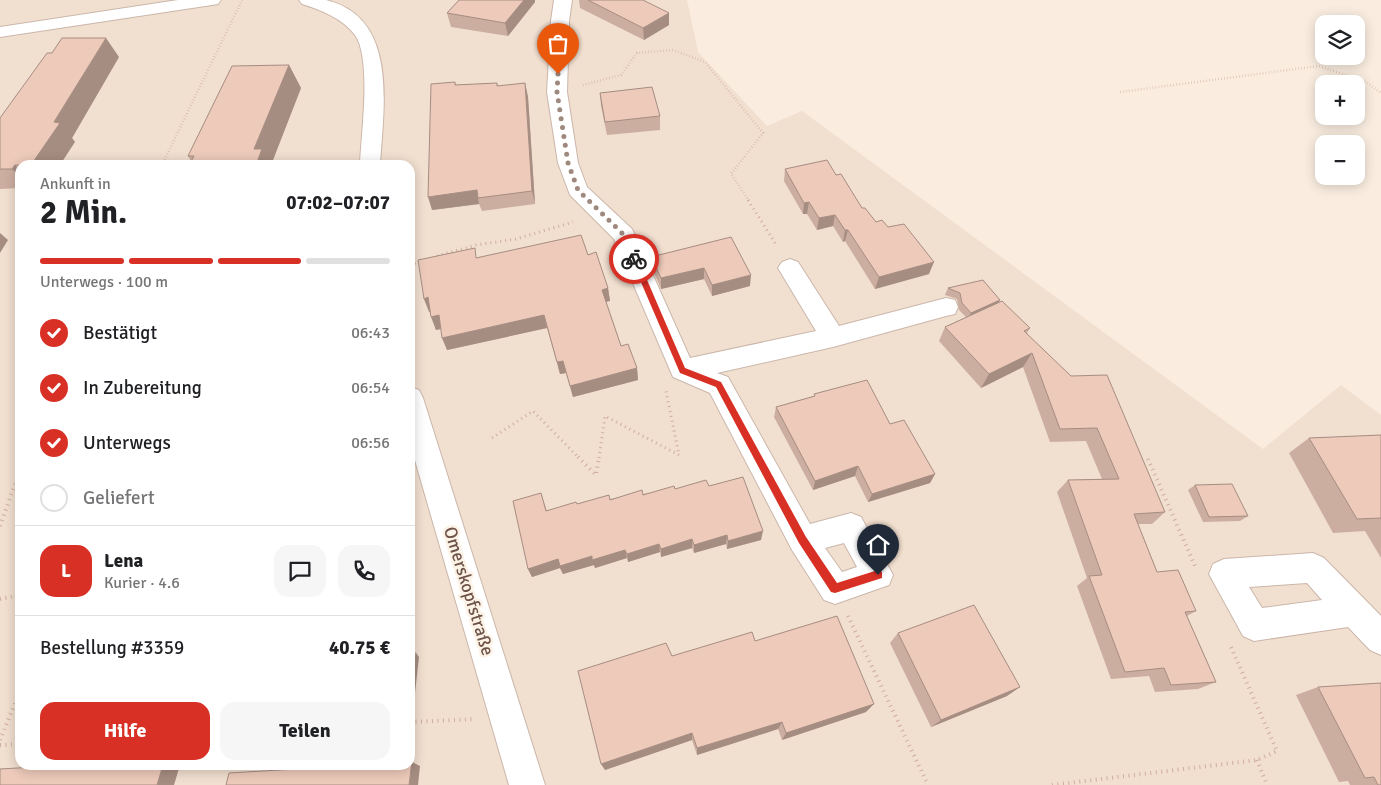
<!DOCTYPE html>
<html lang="de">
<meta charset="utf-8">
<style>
:root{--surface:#fff;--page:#f6f6f6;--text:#202124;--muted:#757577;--line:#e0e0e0;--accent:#d93025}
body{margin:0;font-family:Signika,sans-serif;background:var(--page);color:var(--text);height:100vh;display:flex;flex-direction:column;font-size:19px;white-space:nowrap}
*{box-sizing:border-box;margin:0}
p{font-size:16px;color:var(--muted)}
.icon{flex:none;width:28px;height:28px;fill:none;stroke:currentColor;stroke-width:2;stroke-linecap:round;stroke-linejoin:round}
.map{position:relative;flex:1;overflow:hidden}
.side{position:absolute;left:15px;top:160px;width:400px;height:610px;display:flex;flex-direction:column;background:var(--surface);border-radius:15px;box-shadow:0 2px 12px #0003}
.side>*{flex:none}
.controls{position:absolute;left:1315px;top:15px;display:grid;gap:10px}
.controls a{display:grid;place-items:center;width:50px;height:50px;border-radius:10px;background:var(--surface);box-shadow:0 2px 12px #0003;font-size:25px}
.pin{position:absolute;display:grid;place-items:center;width:42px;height:42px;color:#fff;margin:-51px -21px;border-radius:50% 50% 50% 0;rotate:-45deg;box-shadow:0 0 5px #0007}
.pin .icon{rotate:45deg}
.courier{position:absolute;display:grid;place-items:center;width:50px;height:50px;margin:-25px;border:4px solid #d93025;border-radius:50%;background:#fff;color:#222;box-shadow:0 1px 6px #0007}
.headline em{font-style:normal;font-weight:800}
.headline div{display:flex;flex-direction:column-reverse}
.headline{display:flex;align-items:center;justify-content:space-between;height:85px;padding:0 25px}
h1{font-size:32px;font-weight:800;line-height:38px}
.bar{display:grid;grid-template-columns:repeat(4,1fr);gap:8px 5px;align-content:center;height:60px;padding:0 25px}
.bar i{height:6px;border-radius:4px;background:var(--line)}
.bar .selected{background:var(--accent)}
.bar p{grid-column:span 4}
.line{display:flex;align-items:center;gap:12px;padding:0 25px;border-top:1px solid var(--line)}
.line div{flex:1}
.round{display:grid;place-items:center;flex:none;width:52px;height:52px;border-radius:15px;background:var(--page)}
ol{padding:0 25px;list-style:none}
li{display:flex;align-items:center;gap:15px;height:55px}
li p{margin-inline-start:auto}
li .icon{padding:5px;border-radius:50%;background:var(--accent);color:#fff;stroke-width:4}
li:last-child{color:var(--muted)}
li i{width:28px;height:28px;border:2px solid var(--line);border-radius:50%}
.action{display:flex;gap:10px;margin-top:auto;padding:10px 25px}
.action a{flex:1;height:58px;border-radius:15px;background:var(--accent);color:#fff;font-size:20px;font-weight:800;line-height:58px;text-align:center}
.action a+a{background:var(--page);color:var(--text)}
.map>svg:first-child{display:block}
.residential{fill:#f1dfcf;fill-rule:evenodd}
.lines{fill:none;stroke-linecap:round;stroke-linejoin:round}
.street-casing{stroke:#cbb7ab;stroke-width:2}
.path-far2{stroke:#d1ad9e;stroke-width:2.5;stroke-dasharray:0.5 2.5;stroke-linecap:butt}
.path-far1{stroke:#d1ad9e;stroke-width:3;stroke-dasharray:1 4;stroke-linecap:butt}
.path{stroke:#d1ad9e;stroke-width:4;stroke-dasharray:1 4.5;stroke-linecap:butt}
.street{fill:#fff;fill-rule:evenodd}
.wall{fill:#ccaea0}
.shaded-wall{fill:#a68d82}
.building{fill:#edcaba;stroke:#a68d82}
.route{fill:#d93025}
.done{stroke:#9f897e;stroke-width:5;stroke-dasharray:0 9}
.labels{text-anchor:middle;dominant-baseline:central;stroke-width:5;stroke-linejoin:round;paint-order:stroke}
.street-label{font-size:18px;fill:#6e534a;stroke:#fdf2e6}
</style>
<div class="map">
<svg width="1381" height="785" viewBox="0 0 1381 785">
<rect width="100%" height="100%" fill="#faede0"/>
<path class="residential" d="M0,0H687L698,52L767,126L802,111L1263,449L1341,385L1381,415V785H0ZM20,165H410V765H20Z"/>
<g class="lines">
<g class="street-casing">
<path id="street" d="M178,0H221L218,4L212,5L0,37V27Z
M299,0C308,0 318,0 326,0C400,18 383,109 380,165H360C361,135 372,59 355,35C342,18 321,10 302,4Z
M554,0H572L569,21L567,92L578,163L587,187L632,229L635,235L690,358L816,331L778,268L782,262L790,259L798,262L839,326L946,298L955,300L958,307L955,314L946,316L833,347L717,373L728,377L810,524L851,513L861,517L893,575L889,585L835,604L824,600L792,550L710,393L673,377L614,239L570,195L558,163L547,92L551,21ZM844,543L857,567L842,572L825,548Z
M410,387L419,390L423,398L545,785H509L410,443Z
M1313,553L1324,558L1381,616V655L1370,650L1348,627L1254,641L1243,636L1209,574L1213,564L1224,559ZM1307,583L1322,600L1262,608L1249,587Z"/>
</g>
<path class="path-far2" d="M583,85L621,75L637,53L673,50L705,62L763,133L731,174L749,201
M1120,92L1319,66L1366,82L1381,93
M162,165L242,0"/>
<path class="path-far1" d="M748,200L777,246
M437,256L476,245L516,239L573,222
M410,265L421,261
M492,438L533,411L579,458
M599,458L605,416L679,455L666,391"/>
<path class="path" d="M578,457L596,475L599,457
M1148,459L1195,566
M0,526L20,470
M0,599L20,595
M848,616L928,785
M410,722L474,719
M0,740L20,691
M0,745L20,744
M1257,760L1267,785
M1052,785L1257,760L1277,751L1231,647"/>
<use href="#street" class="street"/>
</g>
<path class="wall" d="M459,0H535V2L508,36L451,27L447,13Z
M579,0H643L669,25L644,40L580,8Z
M119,57L72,138L75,142L20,165V188L0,189V118Z
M289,65L301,88L271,165H189L191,161L188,156Z
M455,82L456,85L497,83L498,86L525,83L528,97L535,204L482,211L479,204L432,210Z
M600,93L660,116V130L607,135L601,106Z
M785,169L836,175L862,208L929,274L875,289L845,241L843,242L833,226L817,230L807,214H803L784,181Z
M731,237L750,286L712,296L704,279L661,289L652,268L651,257Z
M588,255L608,288L610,301L606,302L621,346L637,368L638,380L573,397L566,373L560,374L547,328L447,350L441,329L436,330L430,311L424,299L478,257Z
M948,288L1000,300L999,302L1030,328L1027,333L1165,512L1152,524H1138L1157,572L1196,611L1187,616L1216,682L1198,689L1155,692L1149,676L1111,679L1077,586L1087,578L1057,492L1068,480L1102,479L1086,441L1050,442L1023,367L981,388L939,341L945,327L966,317L959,310L957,299L945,295Z
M814,394L890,424L935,474L930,483L868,502L855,476L813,490L774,417L776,407L814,396Z
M1381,435V558L1365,531L1333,533L1289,453L1309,438Z
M1195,485L1248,516L1240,521L1203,522L1188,490Z
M709,486L761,540L727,549L726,544L694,553L692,548L661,557L660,552L628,562L627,558L595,568L594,565L563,574L560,568L532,577L528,569L541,493L547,511L577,504L675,489Z
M898,633L1007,696L931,727L890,643Z
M755,641L866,712L782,740L778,729L697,755L692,740L605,770L672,656Z
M1318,687L1381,785H1350L1348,781L1339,782L1296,695Z"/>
<path class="shaded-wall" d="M524,0H535V2L508,36L505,23Z
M669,13V25L644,40L643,28Z
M106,38L119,57L72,138L75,142L60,165H31L54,122Z
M289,65L301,88L271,165H256L254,149Z
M525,83L528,97L535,204L532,191Z
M15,165L20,171V177L12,169Z
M477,190L478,198L479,204L432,210L428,197Z
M809,202L807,214H803L804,203Z
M835,215L833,226L817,230L819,218Z
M845,230H848L845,241L843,242Z
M0,233L8,240L0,253Z
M934,262L929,274L875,289L879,277Z
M704,268V279L661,289V278Z
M751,275L750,286L712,296V285Z
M608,288L610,301L604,302L602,290Z
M428,297L434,310L429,312L424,299Z
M1000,300L997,306L968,320L971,313Z
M439,315L445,328L436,330L431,317Z
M544,315L547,328L447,350L442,338Z
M1032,353L1023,367L981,388L989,374Z
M563,361L566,373L560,374L557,362Z
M637,368L638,380L573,397L570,386Z
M858,466L855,476L813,490L815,481Z
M935,474L930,483L868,502L872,494Z
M763,531L761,540L727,549L728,541Z
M727,535L726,544L694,553V545Z
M692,539V548L661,557V549Z
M659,544L660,552L628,562L627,554Z
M625,550L627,558L595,568L594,565L563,574L560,568L532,577L528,569L558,559Z
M416,653L419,657L414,702L410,699V696Z
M1020,687L1007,696L931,727L941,720Z
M874,704L866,712L782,740L786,733Z
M782,722L778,729L697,755V748Z
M692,733V740L605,770L601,764Z
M412,762L420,766L418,785H409Z
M163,765H180L174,785H157Z"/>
<path class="building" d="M459,0H524L505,23L447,13Z
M588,0H643L669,13L643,28Z
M62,38H106L54,122L60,123L31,165H15L12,169H0V118L47,53H52Z
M289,65L254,149H262L256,165H189L194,156H188L232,66Z
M455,82V85L497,83V86L525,83L532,191L478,198L477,190L428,197L431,84Z
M652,87L660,116L605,122L600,93Z
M827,160L836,175L841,174L862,208H865L876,222L882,220L888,227L904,224L934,262L879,277L848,230H845L835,215L819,218L809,202L804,203L785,169Z
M581,235L588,255L596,252L608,288L602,290L621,346L628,344L637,368L570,386L563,361L557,362L544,315L442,338L439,315L431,317L428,297L424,299L418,260L475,248L476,258Z
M731,237L751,275L712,285L704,268L661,278L651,257Z
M983,280L1000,300L971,313L962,303L960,293L948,288Z
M1002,301L1030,328L1024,331L1071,376L1107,375L1165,512L1134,514L1157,572L1178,570L1196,611L1185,612L1216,682L1171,685L1164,668L1125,672L1089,576L1102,575L1068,480L1119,479L1097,428L1060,429L1032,353L989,374L945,327Z
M867,380L890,424L904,420L935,474L872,494L858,466L815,481L776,407L815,396L814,394Z
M1381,435V518L1357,519L1309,438Z
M743,477L763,531L728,541L727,535L694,545L692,539L661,549L659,544L627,554L625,550L592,560V556L560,566L558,559L528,569L513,501L541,493L546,511L576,502L577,504L609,495L610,500L642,490L643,495L674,486L675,489L706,480L709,486Z
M1232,484L1248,516L1209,517L1195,485Z
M974,605L1020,687L941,720L898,633Z
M837,616L874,704L786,733L782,722L697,748L692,733L601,764L578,671L666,643L672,656L752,632L755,641Z
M416,653L410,696V654Z
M1381,683V785H1378L1374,777L1365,778L1318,687Z
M410,762H412L409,785H226L229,773L365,765H410Z
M71,765H163L157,785H0V769Z"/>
<path class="route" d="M634,256L638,259L685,368L721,382L806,537L837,583L878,570L882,572V578L835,593L831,592L799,543L716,387L680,373L631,259Z"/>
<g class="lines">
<path class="done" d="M558,74L557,92L568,163L578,190L624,235L634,259"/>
</g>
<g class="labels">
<g class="street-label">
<text transform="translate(469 591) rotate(73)">Omerskopfstraße</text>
</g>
</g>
</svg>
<div class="controls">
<a><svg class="icon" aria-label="layers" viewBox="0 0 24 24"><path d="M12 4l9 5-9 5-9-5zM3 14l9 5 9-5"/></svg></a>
<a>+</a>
<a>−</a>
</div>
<div class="pin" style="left:558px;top:74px;background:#ea580c"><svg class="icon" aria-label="bag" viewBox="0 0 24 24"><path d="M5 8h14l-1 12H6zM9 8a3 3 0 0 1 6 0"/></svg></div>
<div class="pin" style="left:878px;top:575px;background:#1f2937"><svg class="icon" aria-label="home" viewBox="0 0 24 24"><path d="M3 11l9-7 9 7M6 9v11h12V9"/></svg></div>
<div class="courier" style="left:634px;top:259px"><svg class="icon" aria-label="bike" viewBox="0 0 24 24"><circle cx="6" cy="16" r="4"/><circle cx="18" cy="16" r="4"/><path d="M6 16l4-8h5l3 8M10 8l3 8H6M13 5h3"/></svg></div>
<section class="side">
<div class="headline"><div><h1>2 Min.</h1><p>Ankunft in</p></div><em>07:02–07:07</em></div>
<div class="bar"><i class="selected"></i><i class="selected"></i><i class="selected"></i><i></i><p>Unterwegs · 100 m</p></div>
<ol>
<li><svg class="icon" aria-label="check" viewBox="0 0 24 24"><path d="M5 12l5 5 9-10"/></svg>Bestätigt<p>06:43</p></li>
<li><svg class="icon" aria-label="check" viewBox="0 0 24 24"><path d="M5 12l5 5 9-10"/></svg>In Zubereitung<p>06:54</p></li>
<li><svg class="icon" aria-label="check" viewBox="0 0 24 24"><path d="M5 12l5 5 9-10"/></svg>Unterwegs<p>06:56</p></li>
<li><i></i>Geliefert</li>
</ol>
<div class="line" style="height:90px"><b class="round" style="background:var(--accent);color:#fff">L</b><div><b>Lena</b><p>Kurier · 4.6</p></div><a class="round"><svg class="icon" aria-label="chat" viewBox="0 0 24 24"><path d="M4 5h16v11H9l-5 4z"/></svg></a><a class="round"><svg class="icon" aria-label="phone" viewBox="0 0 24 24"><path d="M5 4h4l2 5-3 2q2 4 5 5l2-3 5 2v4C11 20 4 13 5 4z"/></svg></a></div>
<div class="line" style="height:65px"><div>Bestellung #3359</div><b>40.75 €</b></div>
<div class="action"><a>Hilfe</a><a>Teilen</a></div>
</section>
</div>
